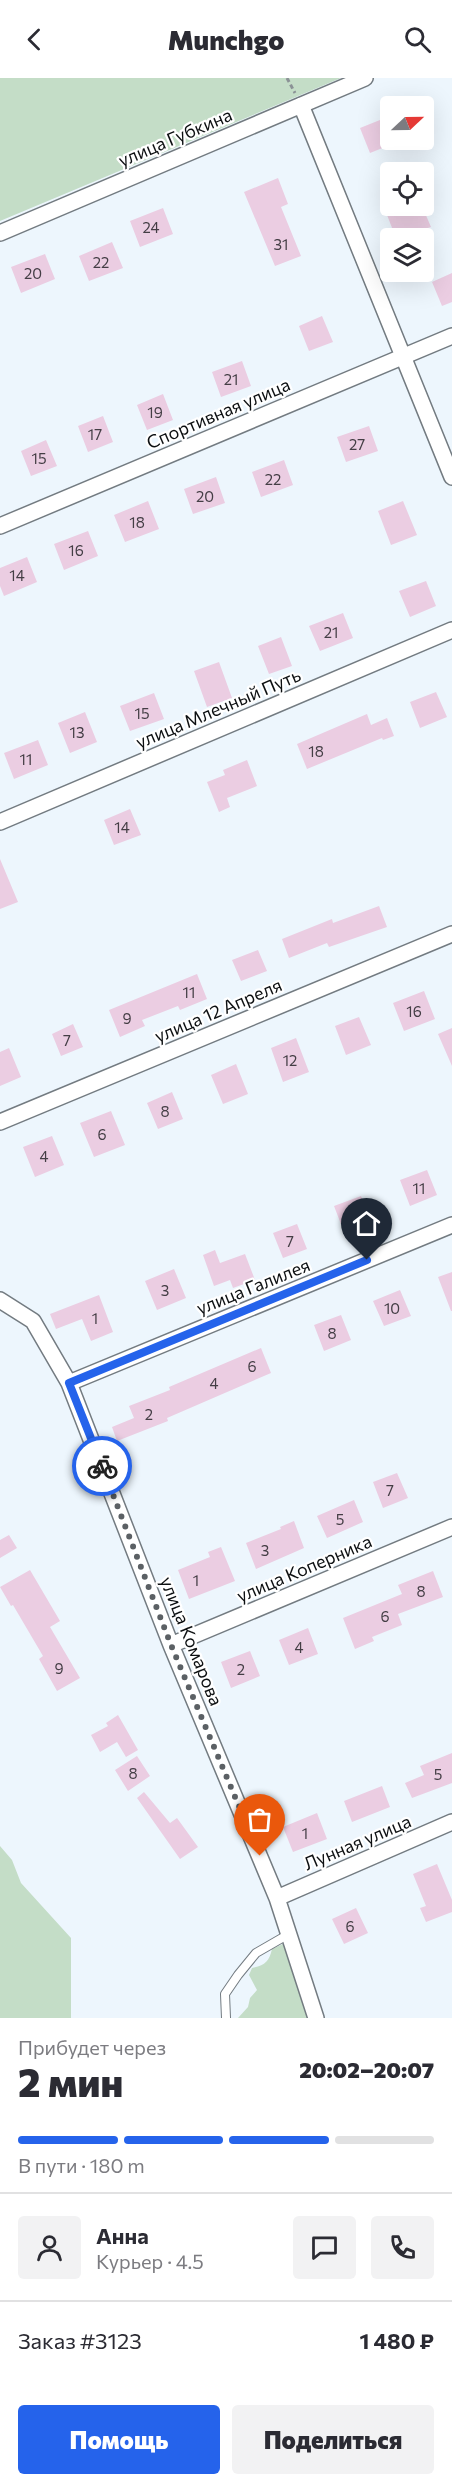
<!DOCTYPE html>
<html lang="ru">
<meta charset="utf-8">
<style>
:root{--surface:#fff;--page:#f2f2f3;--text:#2b2b33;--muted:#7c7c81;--line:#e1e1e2;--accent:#2563eb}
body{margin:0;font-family:Commissioner,sans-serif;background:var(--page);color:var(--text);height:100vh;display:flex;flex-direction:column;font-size:22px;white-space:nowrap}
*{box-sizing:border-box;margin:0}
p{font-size:20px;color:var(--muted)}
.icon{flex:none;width:33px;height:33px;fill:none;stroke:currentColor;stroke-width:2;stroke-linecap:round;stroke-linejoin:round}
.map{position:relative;height:1940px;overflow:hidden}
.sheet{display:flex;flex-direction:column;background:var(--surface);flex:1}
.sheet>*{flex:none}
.needle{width:39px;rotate:68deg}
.buttons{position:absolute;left:380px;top:18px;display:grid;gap:12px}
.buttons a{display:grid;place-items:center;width:54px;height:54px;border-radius:6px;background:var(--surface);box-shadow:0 6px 24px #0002;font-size:30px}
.pin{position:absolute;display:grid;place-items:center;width:51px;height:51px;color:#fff;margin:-62px -26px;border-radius:50% 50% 50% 0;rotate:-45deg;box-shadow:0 0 6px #0007}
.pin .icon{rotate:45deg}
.courier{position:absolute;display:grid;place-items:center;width:60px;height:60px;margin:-30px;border:4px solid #2563eb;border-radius:50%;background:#fff;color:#222;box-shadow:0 2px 8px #0007}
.headline em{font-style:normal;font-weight:800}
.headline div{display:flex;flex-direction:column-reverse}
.headline{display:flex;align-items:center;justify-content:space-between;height:102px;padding:0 18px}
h1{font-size:39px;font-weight:800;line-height:45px}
.bar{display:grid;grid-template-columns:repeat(4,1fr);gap:9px 6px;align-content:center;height:72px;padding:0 18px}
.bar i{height:8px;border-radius:4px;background:var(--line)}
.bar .on{background:var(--accent)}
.bar p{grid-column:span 4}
.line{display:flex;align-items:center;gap:15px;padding:0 18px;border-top:2px solid var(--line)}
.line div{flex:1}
.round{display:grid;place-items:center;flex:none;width:63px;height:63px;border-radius:6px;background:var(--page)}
.button{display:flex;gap:12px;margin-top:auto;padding:12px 18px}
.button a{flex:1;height:69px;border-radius:6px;background:var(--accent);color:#fff;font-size:24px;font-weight:800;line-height:69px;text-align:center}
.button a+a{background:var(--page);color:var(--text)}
header{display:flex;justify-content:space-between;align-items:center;height:78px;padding:0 18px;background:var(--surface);font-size:27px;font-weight:800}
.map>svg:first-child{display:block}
.green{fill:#c4ddc7}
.building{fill:#ebcde2}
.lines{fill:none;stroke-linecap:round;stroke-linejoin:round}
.service-casing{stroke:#737b81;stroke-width:10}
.minor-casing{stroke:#737b81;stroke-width:18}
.path{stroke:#8b9296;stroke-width:3;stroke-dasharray:4.5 3;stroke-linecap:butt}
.service{stroke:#fff;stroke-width:8}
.minor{stroke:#fff;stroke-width:15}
.done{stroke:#5b6064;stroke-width:6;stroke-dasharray:0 10.8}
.route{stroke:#2563eb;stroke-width:8}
.labels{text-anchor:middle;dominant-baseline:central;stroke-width:4.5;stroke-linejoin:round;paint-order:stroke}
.number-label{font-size:15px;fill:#443e45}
.street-label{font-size:18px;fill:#0c0f11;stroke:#fff}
</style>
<header><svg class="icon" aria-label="back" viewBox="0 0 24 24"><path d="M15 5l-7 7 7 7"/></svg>Munchgo<svg class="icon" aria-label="search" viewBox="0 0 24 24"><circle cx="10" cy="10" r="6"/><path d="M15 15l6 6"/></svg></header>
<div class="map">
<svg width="452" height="1940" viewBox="0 0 452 1940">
<rect width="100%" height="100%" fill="#edf6fd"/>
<path class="green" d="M0,0H341L0,143Z
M0,1768L12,1782L21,1805L71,1860V1940H0Z
M283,1866L302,1914L309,1940H238L248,1929L250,1920L257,1912L249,1897L252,1890C265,1887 269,1884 272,1871Z"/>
<path class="building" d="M390,38V67L370,75L360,50Z
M278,100L288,126L281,129L301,178L275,188L244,114Z
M410,128H422L431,149L396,160L387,137Z
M163,130L173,156L140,169L130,143Z
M112,164L123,190L89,203L79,178Z
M45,176L55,201L21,215L11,189Z
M452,195V224L442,228L432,204Z
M322,238L333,264L309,273L299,248Z
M242,283L251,308L221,319L212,294Z
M163,316L173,342L147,352L137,327Z
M103,338L113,364L88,374L78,348Z
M369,348L378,373L346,384L337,359Z
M46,362L57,388L31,398L21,373Z
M284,382L293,407L261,419L252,394Z
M216,399L225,425L193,436L184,411Z
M148,423L159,451L125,464L114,437Z
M403,423L417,457L391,467L378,433Z
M88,453L98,478L64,492L54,466Z
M27,479L37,504L4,518L0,508V490Z
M426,503L436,528L410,539L399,513Z
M343,535L353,560L320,573L309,548Z
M281,559L292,588L269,596L258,568Z
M219,584L232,620L207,629L194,593Z
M436,614L447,639L420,650L410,624Z
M154,615L164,641L130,653L120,628Z
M85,634L97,664L70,675L58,645Z
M367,636L371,647L387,640L394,658L383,662L382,660L307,691L297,666Z
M38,662L48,687L14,701L4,675Z
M247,682L257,708L227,720L230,729L219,734L207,704L225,697L223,692Z
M130,731L141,757L114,767L104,742Z
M0,781L18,824L0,831Z
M379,828L387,849L329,869L327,865L289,880L282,861L332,841L333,845Z
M258,872L267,893L241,903L232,882Z
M197,896L207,921L180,932L178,928L142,942L145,948L120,959L109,932Z
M424,913L435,941L404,953L393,925Z
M359,939L371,967L346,977L335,948Z
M73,946L83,969L61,978L52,956Z
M452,950V988L438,956Z
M296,960L309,994L283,1004L271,970Z
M9,970L21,999L0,1008V974Z
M236,986L248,1016L223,1026L211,997Z
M172,1014L183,1041L158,1051L147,1025Z
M111,1033L125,1067L94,1079L80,1045Z
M52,1058L64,1087L35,1099L23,1069Z
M427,1092L437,1117L410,1128L400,1102Z
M361,1118L371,1143L344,1154L334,1128Z
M297,1146L307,1171L283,1180L273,1155Z
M215,1172L220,1185L245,1176L255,1202L233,1210L230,1202L214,1208L203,1177Z
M174,1191L186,1220L157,1232L145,1203Z
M452,1194V1233H451L438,1199Z
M400,1212L411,1238L384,1248L373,1223Z
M99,1217L113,1254L91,1263L82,1241L56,1251L50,1236Z
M341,1237L351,1262L324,1273L314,1247Z
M261,1270L271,1295L167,1340L168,1343L117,1363L112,1349L134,1340L129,1328L170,1312L169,1309Z
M397,1395L408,1420L383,1430L373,1404Z
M354,1422L363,1444L327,1460L317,1438Z
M294,1443L304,1470L256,1491L246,1465L281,1451L280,1449Z
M9,1457L17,1470L0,1480V1462Z
M221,1469L235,1503L189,1521L178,1492L210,1479L208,1474Z
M30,1492L60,1543L50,1549L80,1600L57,1613L39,1581L43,1578L13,1527L11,1528L0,1509Z
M433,1493L443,1519L398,1536L402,1547L372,1559L374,1563L355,1571L343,1540L402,1516L398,1507Z
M308,1550L318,1576L289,1587L279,1562Z
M250,1573L260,1598L231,1610L221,1584Z
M118,1637L138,1672L126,1679L117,1664L100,1674L91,1657L108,1648L106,1645Z
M452,1675V1705L412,1720L405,1705L424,1697L420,1688Z
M137,1678L150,1698L128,1713L115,1692Z
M382,1708L390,1729L352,1744L344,1723Z
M144,1714L170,1745L177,1740L198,1769L180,1781L137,1720Z
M317,1735L327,1761L293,1774L283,1749Z
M437,1786L452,1822V1834L426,1844L420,1830L426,1828L413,1796Z
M356,1830L368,1855L344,1866L332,1841Z"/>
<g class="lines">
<g class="service-casing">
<path id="service" d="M226,1940L225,1916L238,1897L256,1875L289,1856"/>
</g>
<g class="minor-casing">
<path id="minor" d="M301,27L452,399
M0,155L365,0
M0,448L452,258
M0,744L452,552
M0,1044L452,856
M0,1222L33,1243L69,1305L171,1567L277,1820L316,1940
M69,1305L452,1147
M171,1567L452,1449
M277,1820L452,1744"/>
</g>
<path class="path" d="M287,0L295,15"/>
<use href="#service" class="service"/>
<use href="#minor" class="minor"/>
</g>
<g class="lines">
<path class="done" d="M102,1388L171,1567L260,1778"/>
<path class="route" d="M102,1388L69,1305L367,1182"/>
</g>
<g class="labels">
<g class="number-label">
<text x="151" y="149">24</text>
<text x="281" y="166">31</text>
<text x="101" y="184">22</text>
<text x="33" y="195">20</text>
<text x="231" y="301">21</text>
<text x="155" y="334">19</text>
<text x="95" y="356">17</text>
<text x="357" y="366">27</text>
<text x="39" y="380">15</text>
<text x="273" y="401">22</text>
<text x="205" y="418">20</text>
<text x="137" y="444">18</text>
<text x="76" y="472">16</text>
<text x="17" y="497">14</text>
<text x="331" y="554">21</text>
<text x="142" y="635">15</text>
<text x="77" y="654">13</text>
<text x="316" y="673">18</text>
<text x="26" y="681">11</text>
<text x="122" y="749">14</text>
<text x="189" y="914">11</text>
<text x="414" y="933">16</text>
<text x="127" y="940">9</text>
<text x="67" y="962">7</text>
<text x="290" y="982">12</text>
<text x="165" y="1033">8</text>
<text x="102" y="1056">6</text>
<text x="44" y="1078">4</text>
<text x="419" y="1110">11</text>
<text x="290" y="1163">7</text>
<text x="165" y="1212">3</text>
<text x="392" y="1230">10</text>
<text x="95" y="1240">1</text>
<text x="332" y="1255">8</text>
<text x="252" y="1288">6</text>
<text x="214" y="1305">4</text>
<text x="149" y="1336">2</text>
<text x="390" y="1412">7</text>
<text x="340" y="1441">5</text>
<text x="265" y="1472">3</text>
<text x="196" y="1502">1</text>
<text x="421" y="1513">8</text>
<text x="385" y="1538">6</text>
<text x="299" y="1569">4</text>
<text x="59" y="1590">9</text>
<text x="241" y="1591">2</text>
<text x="133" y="1695">8</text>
<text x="438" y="1696">5</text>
<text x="305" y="1755">1</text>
<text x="350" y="1848">6</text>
</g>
<g class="street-label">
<text transform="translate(175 59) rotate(-23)">улица Губкина</text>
<text transform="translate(218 335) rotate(-23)">Спортивная улица</text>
<text transform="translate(218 630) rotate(-23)">улица Млечный Путь</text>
<text transform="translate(218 932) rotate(-23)">улица 12 Апреля</text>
<text transform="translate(253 1208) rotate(-22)">улица Галилея</text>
<text transform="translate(304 1490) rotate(-23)">улица Коперника</text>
<text transform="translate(192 1563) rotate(68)">улица Комарова</text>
<text transform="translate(357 1764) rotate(-23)">Лунная улица</text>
</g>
</g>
</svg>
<div class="buttons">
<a><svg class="needle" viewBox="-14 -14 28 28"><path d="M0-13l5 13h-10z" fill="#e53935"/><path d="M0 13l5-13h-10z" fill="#7c7c81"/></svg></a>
<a><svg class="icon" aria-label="locate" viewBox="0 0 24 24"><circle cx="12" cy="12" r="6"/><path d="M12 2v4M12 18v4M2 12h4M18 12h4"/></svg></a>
<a><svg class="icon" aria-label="layers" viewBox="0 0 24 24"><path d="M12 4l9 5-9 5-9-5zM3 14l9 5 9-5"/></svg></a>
</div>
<div class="pin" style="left:260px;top:1778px;background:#ea580c"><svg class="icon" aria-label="bag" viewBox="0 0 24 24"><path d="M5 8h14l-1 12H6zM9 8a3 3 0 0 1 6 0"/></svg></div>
<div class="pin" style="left:367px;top:1182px;background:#1f2937"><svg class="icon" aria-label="home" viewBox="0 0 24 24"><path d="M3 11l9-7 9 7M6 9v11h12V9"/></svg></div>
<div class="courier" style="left:102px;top:1388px"><svg class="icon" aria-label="bike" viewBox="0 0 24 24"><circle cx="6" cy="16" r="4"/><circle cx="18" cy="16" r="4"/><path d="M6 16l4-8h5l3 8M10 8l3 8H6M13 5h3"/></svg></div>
</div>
<section class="sheet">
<div class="headline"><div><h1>2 мин</h1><p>Прибудет через</p></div><em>20:02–20:07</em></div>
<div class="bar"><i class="on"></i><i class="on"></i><i class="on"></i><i></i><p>В пути · 180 m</p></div>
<div class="line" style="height:108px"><a class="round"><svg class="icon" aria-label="person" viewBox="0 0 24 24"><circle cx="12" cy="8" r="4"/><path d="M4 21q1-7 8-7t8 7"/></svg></a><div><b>Анна</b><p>Курьер · 4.5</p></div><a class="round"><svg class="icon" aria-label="chat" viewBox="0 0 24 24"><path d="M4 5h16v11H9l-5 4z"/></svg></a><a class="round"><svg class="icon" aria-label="phone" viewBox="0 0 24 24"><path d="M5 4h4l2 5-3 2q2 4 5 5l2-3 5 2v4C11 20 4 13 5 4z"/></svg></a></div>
<div class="line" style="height:78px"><div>Заказ #3123</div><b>1 480 ₽</b></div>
<div class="button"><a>Помощь</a><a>Поделиться</a></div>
</section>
